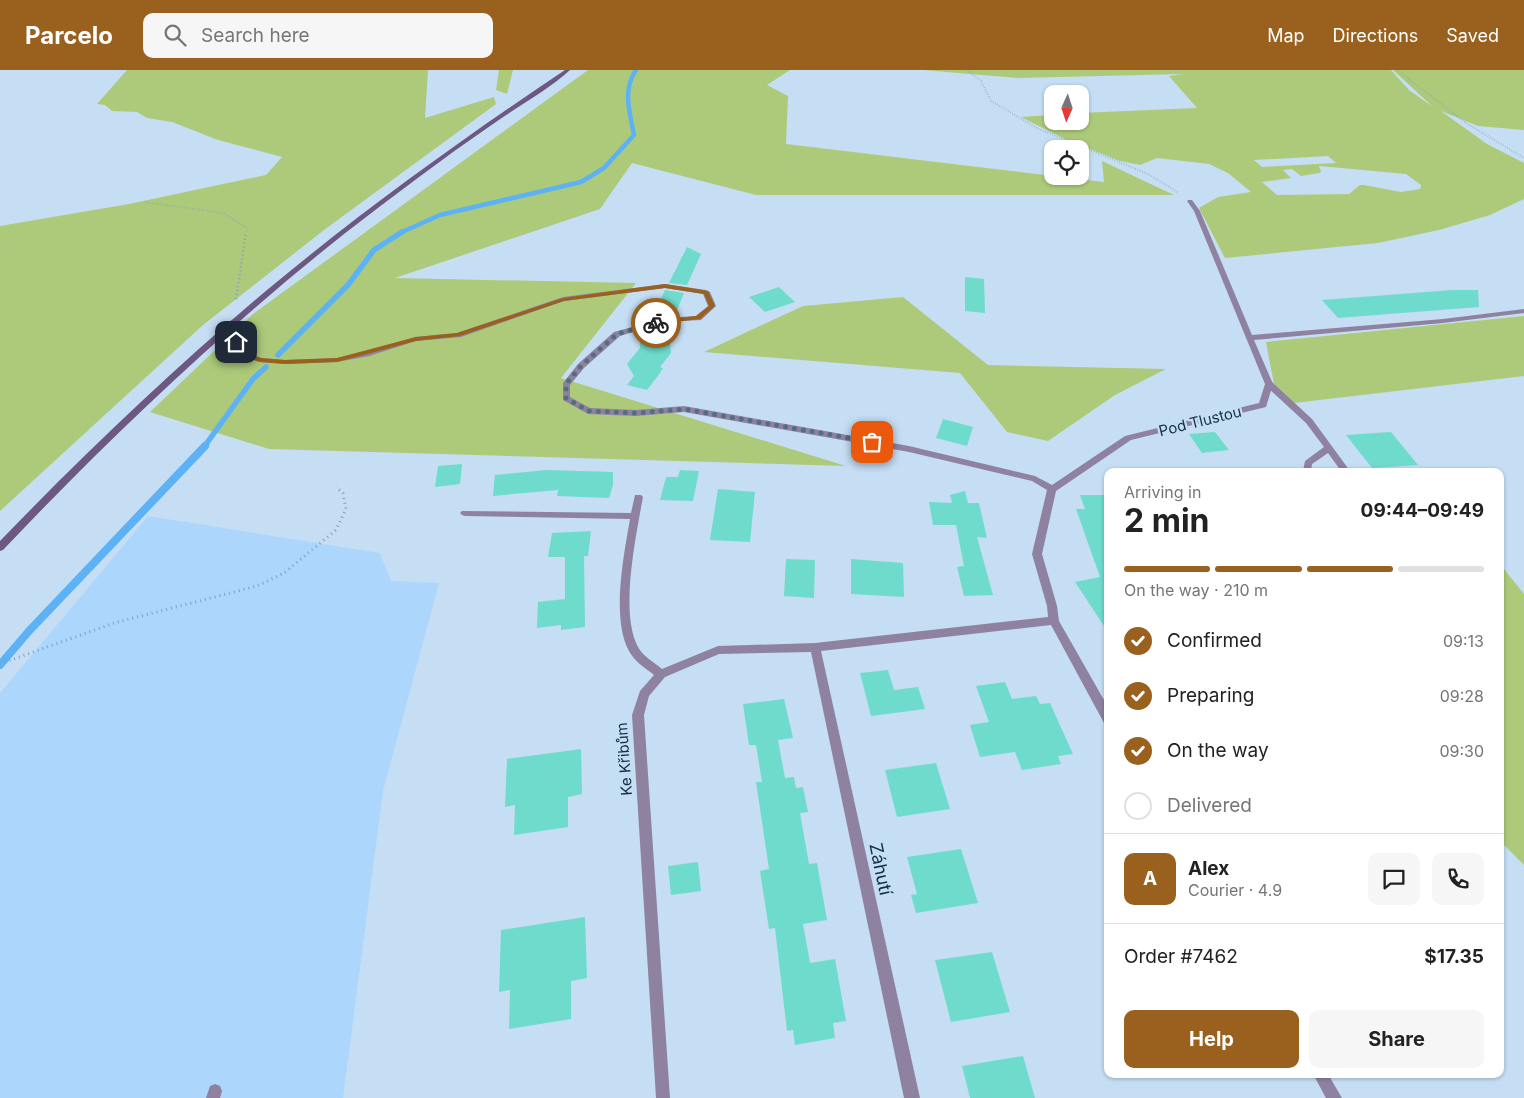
<!DOCTYPE html>
<meta charset="utf-8">
<style>
:root{--surface:#fff;--page:#f6f6f6;--text:#222;--muted:#767676;--line:#e0e0e0;--accent:#9a611e}
body{margin:0;font-family:Inter,sans-serif;background:var(--page);color:var(--text);height:100vh;display:flex;flex-direction:column;font-size:19px;white-space:nowrap}
*{box-sizing:border-box;margin:0}
p{font-size:16px;color:var(--muted)}
.icon{flex:none;width:28px;height:28px;fill:none;stroke:currentColor;stroke-width:2;stroke-linecap:round;stroke-linejoin:round}
.map{position:relative;flex:1;overflow:hidden}
.panel{position:absolute;left:1104px;top:398px;width:400px;height:610px;display:flex;flex-direction:column;background:var(--surface);border-radius:10px;box-shadow:0 1px 4px #0004}
.panel>*{flex:none}
.needle{width:32px;rotate:183deg}
.controls{position:absolute;left:1044px;top:15px;display:grid;gap:10px}
.controls a{display:grid;place-items:center;width:45px;height:45px;border-radius:10px;background:var(--surface);box-shadow:0 1px 4px #0004;font-size:25px}
.pin{position:absolute;display:grid;place-items:center;width:42px;height:42px;color:#fff;margin:-21px;border-radius:10px;box-shadow:0 2px 8px #0006}
.courier{position:absolute;display:grid;place-items:center;width:50px;height:50px;margin:-25px;border:4px solid #9a611e;border-radius:50%;background:#fff;color:#222;box-shadow:0 1px 6px #0007}
.summary em{font-style:normal;font-weight:700}
.summary div{display:flex;flex-direction:column-reverse}
.summary{display:flex;align-items:center;justify-content:space-between;height:85px;padding:0 20px}
h1{font-size:32px;font-weight:700;line-height:38px}
.bar{display:grid;grid-template-columns:repeat(4,1fr);gap:8px 5px;align-content:center;height:60px;padding:0 20px}
.bar i{height:6px;border-radius:4px;background:var(--line)}
.bar .selected{background:var(--accent)}
.bar p{grid-column:span 4}
.line{display:flex;align-items:center;gap:12px;padding:0 20px;border-top:1px solid var(--line)}
.line div{flex:1}
.round{display:grid;place-items:center;flex:none;width:52px;height:52px;border-radius:10px;background:var(--page)}
ol{padding:0 20px;list-style:none}
li{display:flex;align-items:center;gap:15px;height:55px}
li p{margin-inline-start:auto}
li .icon{padding:5px;border-radius:50%;background:var(--accent);color:#fff;stroke-width:4}
li:last-child{color:var(--muted)}
li i{width:28px;height:28px;border:2px solid var(--line);border-radius:50%}
.action{display:flex;gap:10px;margin-top:auto;padding:10px 20px}
.action a{flex:1;height:58px;border-radius:10px;background:var(--accent);color:#fff;font-size:20px;font-weight:700;line-height:58px;text-align:center}
.action a+a{background:var(--page);color:var(--text)}
header{display:flex;align-items:center;gap:30px;box-sizing:border-box;height:70px;padding:0 25px;background:var(--accent);color:#fff}
header strong{font-size:24px}
nav{display:flex;gap:28px;margin-inline-start:auto;font-size:18px}
.search{width:350px;height:45px;background:var(--page);display:flex;align-items:center;gap:12px;box-sizing:border-box;padding:0 18px;border-radius:10px;color:var(--muted);font-size:19px}
.map>svg:first-child{display:block}
.built{fill:#acd6fb}
.green{fill:#adca7a;fill-rule:evenodd}
.lines{fill:none;stroke-linecap:round;stroke-linejoin:round}
.stream-far2{stroke:#5db1f5;stroke-width:4.5}
.stream-far1{stroke:#5db1f5;stroke-width:5.5}
.stream{stroke:#5db1f5;stroke-width:8}
.building{fill:#6edbcd}
.path-far2{stroke:#869fb5;stroke-width:2;stroke-dasharray:0.5 2;stroke-linecap:butt}
.path-far1{stroke:#869fb5;stroke-width:2.5;stroke-dasharray:1 3;stroke-linecap:butt}
.path{stroke:#869fb5;stroke-width:3;stroke-dasharray:1 4;stroke-linecap:butt}
.service{fill:#8f82a0;fill-rule:evenodd}
.minor{fill:#8f82a0;fill-rule:evenodd}
.secondary{fill:#6c5882;fill-rule:evenodd}
.route{fill:#9a611e}
.done{stroke:#536d82;stroke-width:5;stroke-dasharray:0 9}
.labels{text-anchor:middle;dominant-baseline:central;stroke-width:4.5;stroke-linejoin:round;paint-order:stroke}
.street-label{font-size:15px;fill:#153045;stroke:#c5def4}
.near-street-label{font-size:18px;fill:#153045;stroke:#c5def4}
</style>
<header>
<strong>Parcelo</strong>
<div class="search"><svg class="icon" aria-label="search" viewBox="0 0 24 24"><circle cx="10" cy="10" r="6"/><path d="M15 15l6 6"/></svg>Search here</div>
<nav><a>Map</a><a>Directions</a><a>Saved</a></nav>
</header>
<div class="map">
<svg width="1524" height="1028" viewBox="0 0 1524 1028">
<rect width="100%" height="100%" fill="#c5def4"/>
<path class="built" d="M148,446L380,483L391,511L439,513L383,721L343,1028H0V623Z"/>
<path class="green" d="M127,0H428L425,48L494,27L496,34L324,160L203,255L0,441V156L129,134L266,105L282,87L218,70L172,52L147,48L137,42L112,41L105,35L97,34Z
M499,0H513L507,24L496,20Z
M588,0H790L767,15L788,26L786,74L1104,112L1102,91L1174,125H756L632,93L600,139L395,208L636,213L561,308L846,396L269,379L150,342L253,244Z
M923,0H1391L1409,20L1433,37L1393,0H1524V60L1478,56L1441,41L1487,74L1524,93V129L1490,145L1439,160L1378,173L1225,188L1199,138L1218,127L1251,122L1228,103L1209,94L1157,88L1140,95L1120,91L1065,69L1021,47L1052,45V51H1080V43L1197,38L1169,6L1183,4L1019,8ZM1328,86L1336,93L1262,97L1254,90ZM1319,96L1406,104L1421,115L1420,119L1401,122L1364,115H1360L1349,124L1277,125L1262,112L1291,108L1283,100L1292,99L1301,106L1319,103L1321,102Z
M903,227L988,295L1166,299L1115,325L1048,371L1007,362L960,303L704,282L803,236Z
M1524,246V306L1294,333L1274,314L1266,272Z
M1500,494L1524,524V795L1500,771Z"/>
<g class="lines">
<path class="stream-far2" d="M400,163L440,145L581,112L604,98L634,65C630,43 622,20 636,0"/>
<path class="stream-far1" d="M278,285L348,215L374,180L402,162
M204,377L253,309L266,297"/>
<path class="stream" d="M0,595L29,561L205,376"/>
</g>
<path class="building" d="M687,177L701,184L687,215L669,213Z
M965,207L984,209L985,243L965,241Z
M779,217L795,232L765,242L749,227Z
M665,220L684,223L675,245L642,252L641,236L658,235Z
M1452,220H1478L1479,237L1338,248L1322,230Z
M668,254L671,283L660,297L663,298L660,303L647,320L627,315L634,306L627,294L640,278L639,263Z
M943,349L973,357L967,376L936,368Z
M1215,362L1229,380L1202,383L1189,364Z
M1391,362L1418,395L1372,398L1346,365Z
M462,394L460,414L435,417L438,396Z
M547,400L613,402V415L609,428L557,426L558,420L493,426L495,405Z
M680,400L699,401L693,431L660,430L666,407H678Z
M718,419L755,422L750,472L710,470Z
M965,421L968,433H979L987,468L977,467L993,525L964,526L957,497L964,496L956,455H933L929,432L952,433L950,425Z
M1080,425H1108V562L1075,512L1100,507L1076,439H1085Z
M591,461L588,486H584L585,557L561,560V555L537,558L538,532L565,529V487H548L552,463Z
M786,489L815,490L814,528L784,526Z
M851,489L903,493L904,527L851,524Z
M888,600L894,620L918,617L925,639L871,646L860,603Z
M1005,612L1012,629L1036,626L1040,634L1050,633L1073,684L1058,686L1061,694L1022,700L1015,682L980,687L970,655L989,652L976,616Z
M784,629L793,668L778,670L785,708L794,707L796,718L803,717L808,742L800,743L809,794L817,793L827,850L803,854L810,893L835,889L846,951L833,953L835,968L795,975L793,960L787,961L775,858L769,859L760,801L769,799L756,712H762L756,675H749L743,634Z
M581,679L582,724L568,727V757L514,765L515,735L505,737L507,689Z
M936,693L950,739L897,747L885,700Z
M961,779L978,833L916,843L911,825L917,824L907,787Z
M698,792L701,821L671,825L668,796Z
M585,847L587,908L571,911V949L509,959L510,920L499,922L501,860Z
M992,882L1010,942L951,952L935,890Z
M1023,986L1035,1028H970L962,996Z"/>
<g class="lines">
<path class="path-far2" d="M967,0L981,11L991,31L1039,59L1148,104L1179,123
M1397,0L1466,53L1524,88
M145,132L223,143L247,158L246,163"/>
<path class="path-far1" d="M236,229L246,162"/>
<path class="path" d="M0,594L114,553L257,516L284,503L336,460L346,439L343,423L336,417"/>
<path class="service" d="M1269,311L1272,312L1312,349L1350,401H1341L1328,383L1312,394L1311,401H1303L1305,391L1324,377L1306,353L1266,316V312Z
M215,1014L220,1016L222,1021L220,1028H206L210,1016Z"/>
<path class="minor" d="M1188,130H1192L1200,141L1252,265L1443,249L1524,239V243L1443,253L1254,270L1273,314L1266,337L1131,370L1056,421L1042,484L1057,536L1059,551L1108,637V654L1104,653L1051,555L821,581L920,1028H904L811,582L719,584L665,607L649,626L644,645L670,1028H656L632,645L640,621L654,605C645,598 634,591 629,581C611,549 624,484 630,449L465,446L462,445L460,443L462,441L631,443L635,425H641L643,427C636,466 620,540 637,575C641,585 654,592 662,599L718,576L815,573L1048,547L1047,536L1032,484L1047,420L1032,411L909,382L684,342L636,346L588,344L563,330V313L578,294L614,262L665,248L696,246L708,236L703,224L665,218L564,231L461,267L416,271L369,286L337,292L285,294L260,292L240,286L232,272L228,252L232,250L236,252L240,272L246,282L261,288L285,290L337,288L364,282L415,267L457,263L563,227L665,214L706,220L710,222L716,236L701,250L665,252L620,266L584,298L570,315V327L590,338L636,340L684,336L909,376L1035,406L1052,415L1125,366L1259,333L1265,314L1194,141L1187,131Z
M1313,1004H1328L1342,1028H1326Z"/>
<path class="secondary" d="M565,0H570C548,20 518,36 493,54C442,89 393,126 344,164C222,261 110,367 3,480L0,481V471C85,383 173,299 267,220C362,141 462,69 565,0Z"/>
</g>
<path class="route" d="M665,214L708,221L715,236L700,249L656,254L653,251L696,246L709,236L704,224L665,218L564,231L460,266L416,271L337,292L285,294L260,292L240,285L233,272L238,271L245,282L261,288L285,290L337,288L416,267L457,263L563,228Z"/>
<g class="lines">
<path class="done" d="M656,253L617,264L581,296L566,314V328L588,341L636,343L684,339L872,372"/>
</g>
<g class="labels">
<g class="street-label">
<text transform="translate(1200 351) rotate(-14)">Pod Tlustou</text>
<text transform="translate(624 689) rotate(-94)">Ke Křibům</text>
</g>
<g class="near-street-label">
<text transform="translate(881 799) rotate(78)">Záhutí</text>
</g>
</g>
</svg>
<div class="controls">
<a><svg class="needle" viewBox="-14 -14 28 28"><path d="M0-13l5 13h-10z" fill="#e53935"/><path d="M0 13l5-13h-10z" fill="#767676"/></svg></a>
<a><svg class="icon" aria-label="locate" viewBox="0 0 24 24"><circle cx="12" cy="12" r="6"/><path d="M12 2v4M12 18v4M2 12h4M18 12h4"/></svg></a>
</div>
<div class="pin" style="left:872px;top:372px;background:#ea580c"><svg class="icon" aria-label="bag" viewBox="0 0 24 24"><path d="M5 8h14l-1 12H6zM9 8a3 3 0 0 1 6 0"/></svg></div>
<div class="pin" style="left:236px;top:272px;background:#1f2937"><svg class="icon" aria-label="home" viewBox="0 0 24 24"><path d="M3 11l9-7 9 7M6 9v11h12V9"/></svg></div>
<div class="courier" style="left:656px;top:253px"><svg class="icon" aria-label="bike" viewBox="0 0 24 24"><circle cx="6" cy="16" r="4"/><circle cx="18" cy="16" r="4"/><path d="M6 16l4-8h5l3 8M10 8l3 8H6M13 5h3"/></svg></div>
<section class="panel">
<div class="summary"><div><h1>2 min</h1><p>Arriving in</p></div><em>09:44–09:49</em></div>
<div class="bar"><i class="selected"></i><i class="selected"></i><i class="selected"></i><i></i><p>On the way · 210 m</p></div>
<ol>
<li><svg class="icon" aria-label="check" viewBox="0 0 24 24"><path d="M5 12l5 5 9-10"/></svg>Confirmed<p>09:13</p></li>
<li><svg class="icon" aria-label="check" viewBox="0 0 24 24"><path d="M5 12l5 5 9-10"/></svg>Preparing<p>09:28</p></li>
<li><svg class="icon" aria-label="check" viewBox="0 0 24 24"><path d="M5 12l5 5 9-10"/></svg>On the way<p>09:30</p></li>
<li><i></i>Delivered</li>
</ol>
<div class="line" style="height:90px"><b class="round" style="background:var(--accent);color:#fff">A</b><div><b>Alex</b><p>Courier · 4.9</p></div><a class="round"><svg class="icon" aria-label="chat" viewBox="0 0 24 24"><path d="M4 5h16v11H9l-5 4z"/></svg></a><a class="round"><svg class="icon" aria-label="phone" viewBox="0 0 24 24"><path d="M5 4h4l2 5-3 2q2 4 5 5l2-3 5 2v4C11 20 4 13 5 4z"/></svg></a></div>
<div class="line" style="height:65px"><div>Order #7462</div><b>$17.35</b></div>
<div class="action"><a>Help</a><a>Share</a></div>
</section>
</div>
